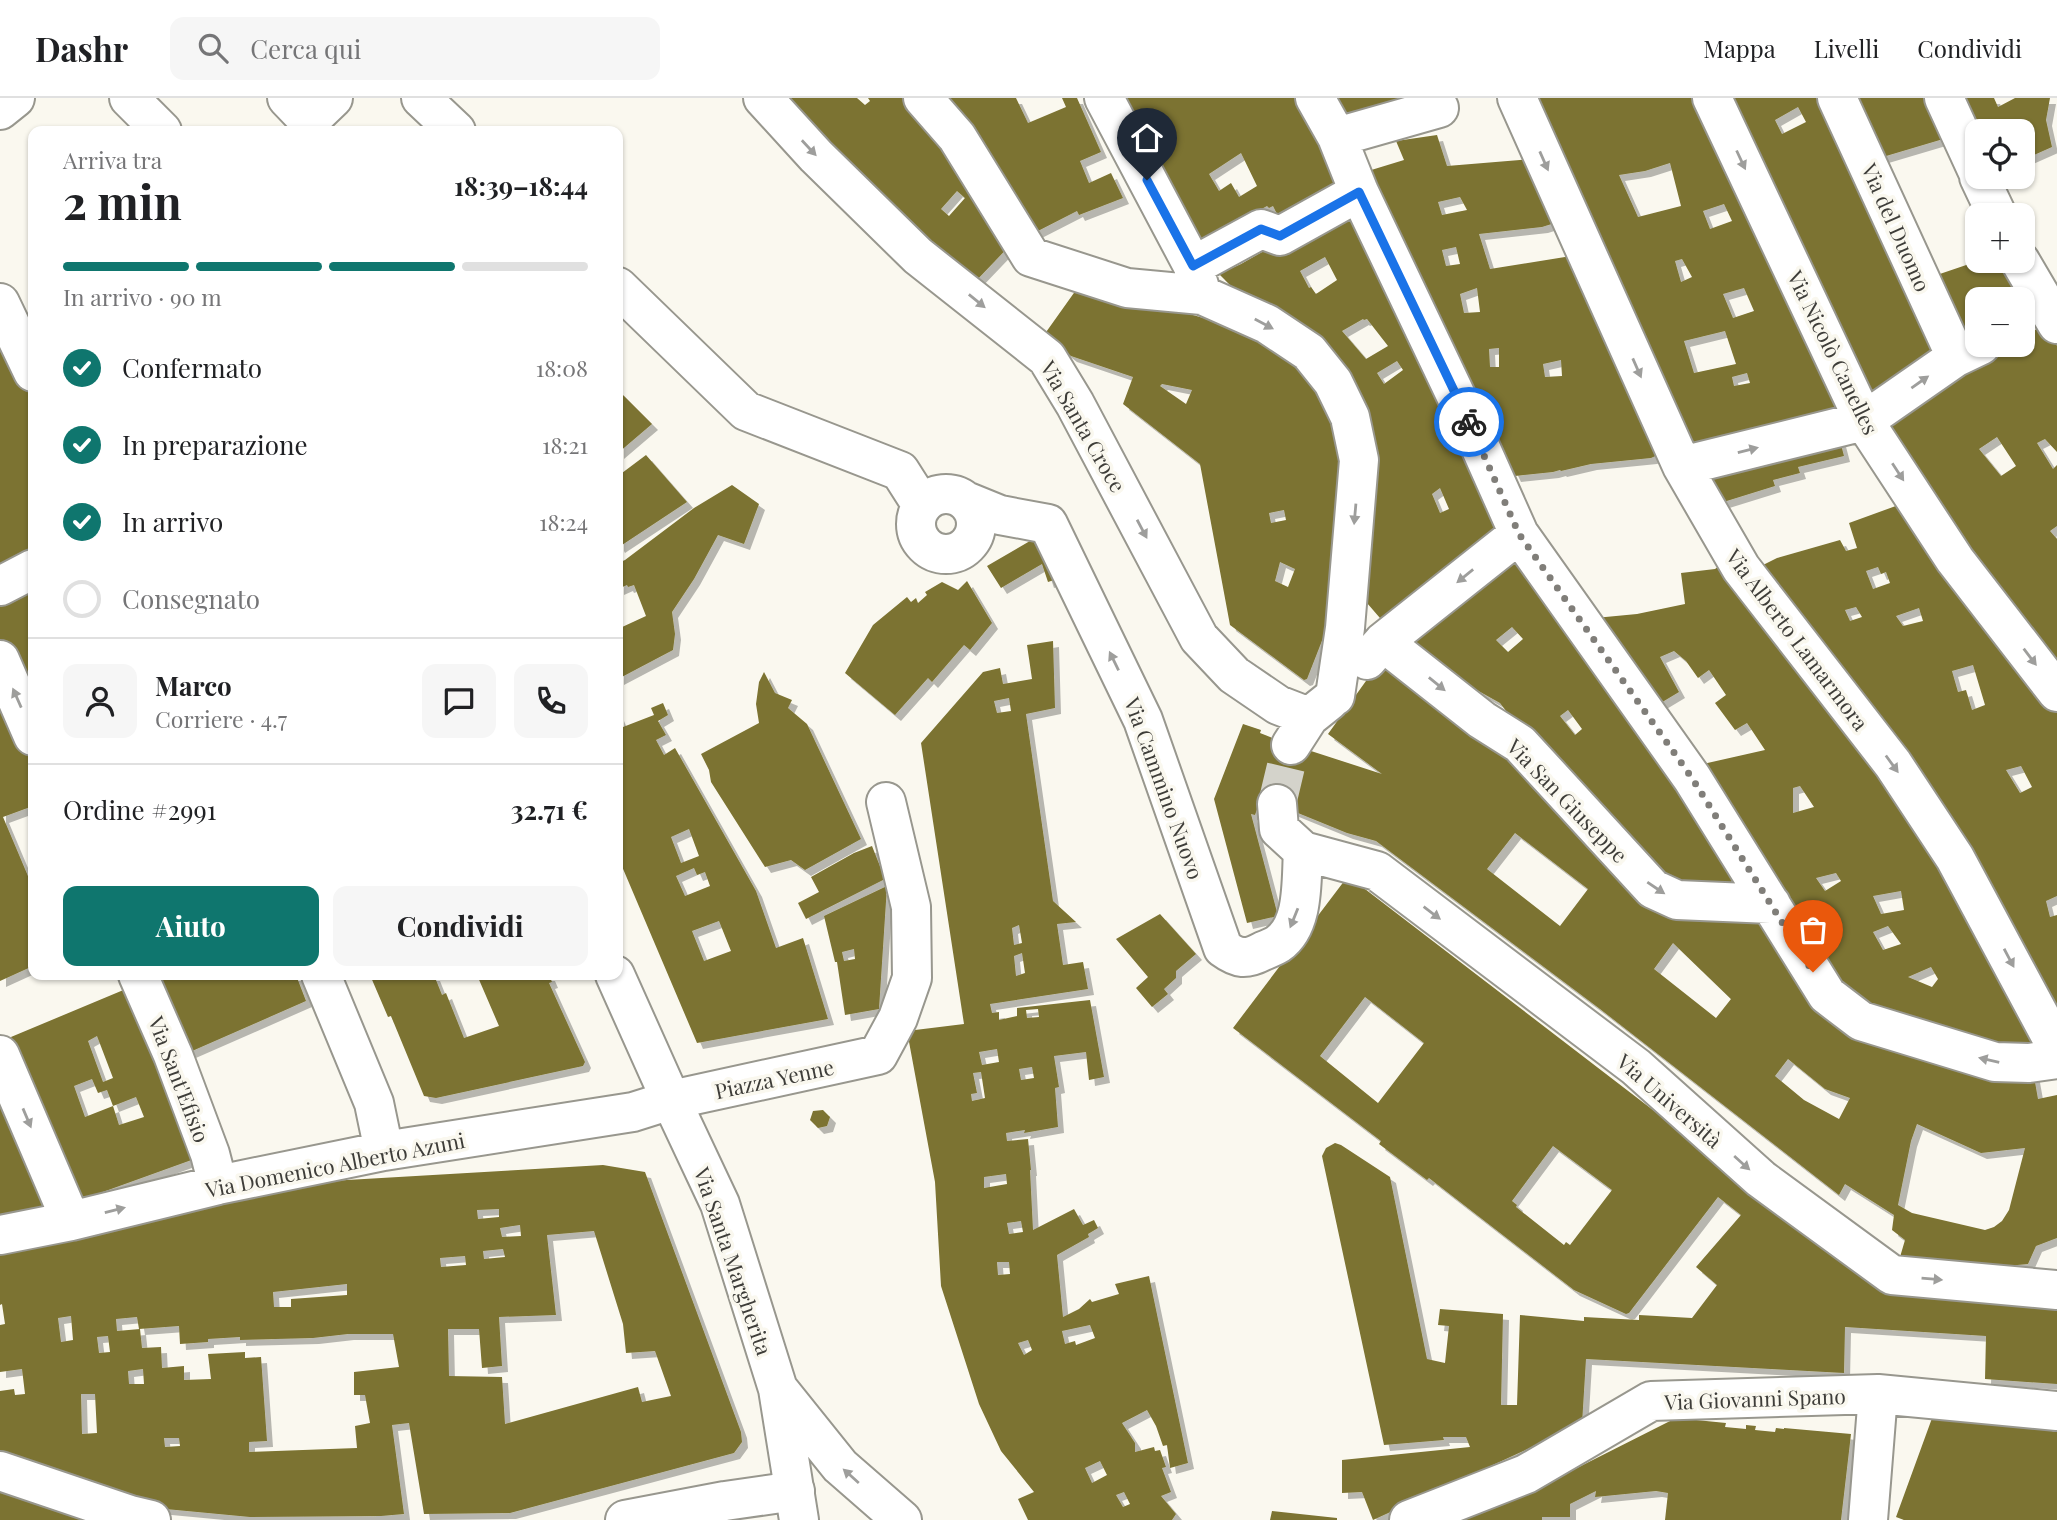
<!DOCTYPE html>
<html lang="it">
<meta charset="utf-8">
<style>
:root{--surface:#fff;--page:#f6f6f6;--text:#202124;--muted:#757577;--line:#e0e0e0;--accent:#0f766e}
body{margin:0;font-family:"Playfair Display",serif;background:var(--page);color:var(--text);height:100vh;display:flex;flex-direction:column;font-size:26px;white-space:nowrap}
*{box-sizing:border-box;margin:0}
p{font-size:23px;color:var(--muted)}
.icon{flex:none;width:38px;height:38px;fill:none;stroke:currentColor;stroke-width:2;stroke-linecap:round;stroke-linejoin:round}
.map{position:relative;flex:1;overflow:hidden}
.side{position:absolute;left:28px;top:28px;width:595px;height:854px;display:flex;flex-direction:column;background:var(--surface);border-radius:14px;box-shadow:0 2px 5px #0004}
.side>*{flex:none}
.fabs{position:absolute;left:1965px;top:21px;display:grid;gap:14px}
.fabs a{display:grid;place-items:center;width:70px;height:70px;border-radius:14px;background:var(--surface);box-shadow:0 2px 5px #0004;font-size:35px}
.pin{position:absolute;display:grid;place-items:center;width:60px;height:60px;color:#fff;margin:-72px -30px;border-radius:50% 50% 50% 0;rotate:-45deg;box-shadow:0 0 7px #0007}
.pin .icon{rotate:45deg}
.courier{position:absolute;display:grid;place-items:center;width:70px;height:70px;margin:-35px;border:5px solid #1a73e8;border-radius:50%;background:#fff;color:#222;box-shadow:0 2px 9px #0007}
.overview em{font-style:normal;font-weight:700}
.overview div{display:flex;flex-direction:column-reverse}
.overview{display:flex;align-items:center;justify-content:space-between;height:119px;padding:0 35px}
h1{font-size:46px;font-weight:700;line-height:52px}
.bar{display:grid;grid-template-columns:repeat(4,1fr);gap:10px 7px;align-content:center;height:84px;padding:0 35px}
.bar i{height:9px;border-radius:5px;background:var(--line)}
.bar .on{background:var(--accent)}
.bar p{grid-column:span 4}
.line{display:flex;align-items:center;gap:18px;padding:0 35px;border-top:2px solid var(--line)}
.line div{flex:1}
.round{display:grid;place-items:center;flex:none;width:74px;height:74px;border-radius:14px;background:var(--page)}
ol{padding:0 35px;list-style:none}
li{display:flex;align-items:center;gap:21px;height:77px}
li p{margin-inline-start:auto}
li .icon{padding:7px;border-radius:50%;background:var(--accent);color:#fff;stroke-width:4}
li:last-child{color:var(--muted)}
li i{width:38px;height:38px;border:4px solid var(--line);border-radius:50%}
.action{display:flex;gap:14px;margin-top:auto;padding:14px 35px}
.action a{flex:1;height:80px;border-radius:14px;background:var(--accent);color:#fff;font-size:28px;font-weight:700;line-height:80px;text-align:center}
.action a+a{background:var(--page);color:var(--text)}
header{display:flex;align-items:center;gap:42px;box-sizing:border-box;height:98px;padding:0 35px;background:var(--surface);border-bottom:2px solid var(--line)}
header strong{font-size:33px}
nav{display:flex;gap:38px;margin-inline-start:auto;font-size:24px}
.search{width:490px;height:63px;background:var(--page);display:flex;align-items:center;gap:18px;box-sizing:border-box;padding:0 24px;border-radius:14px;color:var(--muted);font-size:26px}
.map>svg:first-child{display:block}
.building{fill:#7c7331;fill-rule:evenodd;filter:url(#shadow)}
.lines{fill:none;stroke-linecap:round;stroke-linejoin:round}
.street-tunnel{stroke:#d4d3cb;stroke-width:38;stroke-dasharray:38 19;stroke-linecap:butt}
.street-casing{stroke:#98978e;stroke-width:42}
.secondary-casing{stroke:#98978e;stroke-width:42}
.street{stroke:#fff;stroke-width:38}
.secondary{stroke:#fff;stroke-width:38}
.oneway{fill:#9e9e9c}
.done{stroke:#807e79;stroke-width:7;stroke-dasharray:0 12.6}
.route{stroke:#1a73e8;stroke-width:9}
.labels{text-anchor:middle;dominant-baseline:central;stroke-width:7;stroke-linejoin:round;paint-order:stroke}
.street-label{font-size:21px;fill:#3e3d39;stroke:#faf8ef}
</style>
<header>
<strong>Dashr</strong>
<div class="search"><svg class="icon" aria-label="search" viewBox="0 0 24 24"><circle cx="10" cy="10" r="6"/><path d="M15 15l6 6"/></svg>Cerca qui</div>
<nav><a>Mappa</a><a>Livelli</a><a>Condividi</a></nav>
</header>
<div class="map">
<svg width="2057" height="1422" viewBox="0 0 2057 1422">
<defs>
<filter id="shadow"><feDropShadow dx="6" dy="6" stdDeviation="0" flood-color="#0004"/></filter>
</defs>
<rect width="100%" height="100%" fill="#faf8ef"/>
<path class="building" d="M785,0H857L865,7L870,3L868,0H913L1017,140L974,185ZM957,93L965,100L949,118L941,111Z
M935,0H1016L1028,25L1066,9L1062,0H1077L1101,54L1080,63L1089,85L1111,75L1123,100L1079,117L1077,113L1034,135Z
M1120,0H1303L1348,82L1279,120L1273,108L1269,110L1267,108L1202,144ZM1241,55L1257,88L1239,99L1231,85L1219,93L1209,76Z
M1323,0H1401V1L1335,22Z
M1536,0H1702L1846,306L1691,352ZM1670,65L1681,108L1638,119L1619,77L1645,73ZM1724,106L1732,123L1710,131L1703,113ZM1682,161L1692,179L1681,184L1675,163ZM1744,190L1754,213L1733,220L1723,196ZM1725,233L1736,266L1694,275L1684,243ZM1747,275L1750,285L1734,288L1732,279Z
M1726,0H1830L1942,252L1869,306ZM1798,9L1806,24L1782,36L1775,22Z
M1845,0H1933L1950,39L1876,61Z
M1951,0H1994L1998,9L2015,0H2050L2046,22L2052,49L2023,62V33H1978Z
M1437,37L1447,68L1531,61L1558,124L1542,129L1479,136L1490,171L1565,159L1572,155L1660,356L1651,360L1591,366L1561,373L1560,372L1553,374L1515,378L1368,73L1404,62L1396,43ZM1460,99L1467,112L1442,117L1438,104ZM1456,149L1460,166L1446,168L1442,152ZM1477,190L1480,214L1464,215L1460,196ZM1499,250V269H1490L1489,251ZM1561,262L1562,278L1545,279L1543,266Z
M1356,100L1503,432L1386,527L1367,505L1366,347L1236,193L1219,176L1241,166ZM1325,159L1337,182L1316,196L1311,189L1309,190L1300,173ZM1363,221L1364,222L1367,221L1388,248L1366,261L1342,233ZM1397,263L1403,272L1384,286L1377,275ZM1440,390L1449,411L1440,415L1432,396Z
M1978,163H2006L2030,211L2023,214V201H1978V236L1958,245L1928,180Z
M1081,185L1249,233L1326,292L1347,349L1343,489L1307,581L1304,582L1230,527L1200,366L1123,306L1133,279L1071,258L1044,237ZM1162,286L1192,292L1186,306L1160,288ZM1284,412L1286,422L1271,425L1269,415ZM1280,464L1295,471L1288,489L1275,483Z
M2046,227L2057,248V354L2045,341L2037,345L2053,371L2057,367V428L2050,433L2057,441V576L1881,328L1954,268L2001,247H2023V237ZM1997,339L2016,368L2001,378L1979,351Z
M0,246L20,274L33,305V465L0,481Z
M618,292L652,326L618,355Z
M1839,339L1844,358L1798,369L1800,375L1773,382L1775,388L1717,406L1701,373Z
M646,357L687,404L619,449L618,447V378Z
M732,387L759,406L744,446L718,437L694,481L672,514L675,536L673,552L618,581V524L620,530L646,518L634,487L628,489L627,487L618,491V465L625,462L694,410Z
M1904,405L2057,607V798L2046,803L2050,819L2057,817V921L1757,470L1777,460L1840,442L1846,453L1857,450L1849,425ZM1878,469L1881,476L1886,474L1890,485L1873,491L1866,473ZM1856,509L1862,519L1850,523L1845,512ZM1919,510L1923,523L1903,528L1896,518ZM1973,567L1985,607L1972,612L1966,592L1958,594L1952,573ZM2021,668L2032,689L2020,695L2006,672Z
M1035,440L1057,481L1048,484L1042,466L1001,490L987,468Z
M1517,453L1757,794L1686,797L1555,677L1500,605L1400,549ZM1512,529L1523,541L1508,554L1496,542ZM1568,612L1582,631L1575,637L1560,618Z
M1727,462L1876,660L2042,944L2001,951L1876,912L1849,894L1703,666L1765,652L1747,625L1735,632L1715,605L1726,597L1709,572L1698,580L1686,563L1674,553L1660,559L1679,594L1659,606L1595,520L1637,516L1685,506L1681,475L1715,471ZM1800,688L1814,709L1793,715V690ZM1836,775L1841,783L1825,793L1816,780ZM1901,793L1904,812L1881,816L1873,798ZM1888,828L1901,846L1883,852L1873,834ZM1931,869L1938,881L1932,889L1908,879Z
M33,479V615L0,541V495Z
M967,483L992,525L970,552L964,547L932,584L928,580L895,617L845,575L873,527L907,499L911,504L916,500L918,505L927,497L925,494L942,484L958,492Z
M1053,543L1055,610L1026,616L1053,803L1076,824L1057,826L1063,867L1083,864L1088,891L990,906L992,915L999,914V922L1017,918V910L1090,902L1104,979L1089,982L1086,954L1054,958L1059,989L1055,990L1058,1029L1024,1035L1025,1032L1006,1035L1007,1043L1028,1041L1031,1072H1030L1033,1132L1074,1111L1083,1127L1094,1122L1098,1130L1088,1136L1089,1139L1057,1157L1063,1219L1079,1211L1090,1201L1092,1204L1119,1196L1115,1186L1149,1178L1188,1365L1170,1370L1167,1347L1163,1348L1156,1328L1147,1312L1122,1325L1135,1345V1354L1154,1349L1155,1353L1160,1352L1166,1369L1162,1370L1171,1394L1161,1398L1176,1416L1172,1422H1028L1018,1401L1034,1394L1001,1353L979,1306L941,1188L935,1084L907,933L964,926L921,645L983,574L1000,570L1003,586L1032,581L1027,547ZM1009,600L1011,613L997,615L994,603ZM1019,827L1022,845L1014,847L1012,830ZM1022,855L1025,875L1016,878L1014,858ZM1038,911L1039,919L1027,920L1026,912ZM997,951L999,964L982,967L979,954ZM1032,969L1034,980L1021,982L1019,971ZM981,974L985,1000L972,1003L971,996L977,995L973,975ZM1006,1076L1007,1086L984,1090V1079ZM1021,1123L1023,1134L1009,1136L1007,1125ZM997,1164H1009L1010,1176L998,1177ZM1090,1227L1095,1240L1076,1247L1075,1243L1065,1246L1062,1233ZM1028,1242L1032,1252L1024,1257L1018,1245ZM1100,1363L1107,1377L1092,1385L1085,1370ZM1124,1394L1130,1406L1123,1409L1116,1397Z
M1386,555L1516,650L1589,742L1738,811L1761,828L1782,852L1824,911L2033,973L2038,1001L2057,997V1140L2036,1148L2028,1166L1985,1170L1900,1159L1905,1142L1892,1132L1894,1117L1845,1086L1839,1097L1600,911L1376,743L1347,735L1261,700L1255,717L1251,716L1278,818L1247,825L1214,701L1243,626L1261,632L1260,635L1310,655L1311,653L1382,676L1328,636ZM1515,735L1588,791L1560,828L1487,771ZM1673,845L1731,901L1716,920L1654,871ZM1788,961L1825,991L1850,1000L1839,1021L1804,1002L1775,978ZM1917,1026L1981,1055L2025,1050L2009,1112L2002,1123L1994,1129L1985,1132L1912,1115L1898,1107L1911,1043Z
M764,574L775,595L792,602L788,610L807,626L861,741L805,772L791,762L765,769L711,684L709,672L701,656L759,625L756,606L759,584Z
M0,586L33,669V708L3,719L33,790V868L0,883Z
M663,605L668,617L658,623L666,637L656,642L664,657L675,650L756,793L776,850L803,840L828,921L697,945L618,759V617L623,629L654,617L651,610ZM689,731L699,758L681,765L671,739ZM694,770L697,777L705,774L710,788L685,798L676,778ZM719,823L731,853L704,863L692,833Z
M872,748L885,781L806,821L798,805L819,794L811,779L854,755Z
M1348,778L1782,1111L1874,1178L2057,1207V1286L1985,1281L1986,1238L1845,1229L1844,1275L1586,1261L1582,1326L1373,1422L1362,1394L1342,1395V1362L1470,1349L1466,1339H1443L1444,1342L1384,1347L1322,1058L1326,1050L1335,1045L1341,1047L1390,1079L1427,1261L1445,1265L1449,1228L1438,1227L1440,1211L1503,1216L1501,1307H1517L1520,1217L1584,1223V1219L1639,1222V1217L1692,1220L1717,1187L1696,1169L1741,1117L1718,1099L1629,1215L1626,1216L1574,1192L1429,1080L1427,1082L1379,1046L1381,1043L1233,930ZM1365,899L1424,945L1378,1005L1320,958ZM1553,1048L1612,1092L1570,1147L1566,1144L1564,1147L1516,1109L1517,1107L1512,1103Z
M887,788L879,911L845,917L837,864H835L824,818ZM854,851L855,861L844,863L842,854Z
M1160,816L1196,856L1176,873V880L1164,891L1168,896L1152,909L1136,890L1148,879L1116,841Z
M148,877H296L306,903L183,957Z
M370,877H434L442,897L446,895L464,940L499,928L477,877H549L552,884L549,885L585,964L583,968L436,1000L424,998L391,918L388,919Z
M133,888L197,1060L75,1104L11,939ZM97,938L113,980L103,984L88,943ZM92,981L98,995L107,992L113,1008L85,1019L74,988ZM136,999L144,1019L119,1027L113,1008Z
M0,998L48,1110L0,1119Z
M823,1012L830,1019L827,1028L818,1030L810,1022L813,1013Z
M603,1067L645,1074L741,1334L742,1344L734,1355L510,1415L424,1416L409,1325L392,1327L404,1416L381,1418L250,1419L134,1408L0,1366V1293L14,1291L15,1297L25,1296L22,1271L0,1274V1227L5,1226L2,1206L0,1207V1155L195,1111L330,1083ZM499,1111V1119L478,1121L477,1112ZM520,1127L521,1138L502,1139L500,1130ZM594,1133L623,1226L626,1255L655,1253L671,1298L642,1304L638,1289L505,1326L502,1279L449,1278L448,1231H479L482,1270L502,1268L499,1219L556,1217L547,1137ZM503,1151L505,1159L484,1161L483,1153ZM465,1158L466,1167L441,1169L440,1160ZM347,1186V1197L291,1201V1209H274L273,1194ZM71,1218L73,1242L61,1244L58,1220ZM137,1219L139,1231L179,1228L180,1246L208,1244V1241L240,1239V1242L313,1240L348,1236H393L399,1269L354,1274V1297H365L370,1325L355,1328L357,1350L249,1354V1344L267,1343L261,1259L245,1260V1254L208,1256L211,1281L184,1282V1268L162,1270L161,1249L142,1250L140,1231L117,1233L116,1221ZM108,1238L110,1254L99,1255L97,1239ZM143,1271L144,1286H129L128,1273ZM81,1296H95L97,1335L82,1336ZM164,1340H179L180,1348L165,1349Z
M1935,1312L2057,1334V1422H1904L1896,1419Z
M1676,1320L1726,1325L1725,1329L1746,1331V1327L1756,1328L1755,1332L1775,1334L1776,1330L1784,1331V1330L1851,1336L1841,1422H1665L1668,1395L1656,1393L1595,1399L1596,1393L1570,1406V1419H1542V1422H1449L1571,1373Z
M0,1381L94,1422H0Z
M1272,1413L1337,1420V1422H1270Z"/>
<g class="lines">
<path class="street-tunnel" d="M1277,706L1291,647"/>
<g class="street-casing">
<path id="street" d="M287,0L309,23L333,0
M421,0L456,33
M763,0L816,58L918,158L1047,260L1075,306L1199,540L1234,577L1278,607L1309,619
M923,0L957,39L1031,159L1127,190L1202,197L1267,226L1309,254L1333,284L1350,319L1359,362L1345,530L1335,598
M1104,0L1193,168L1202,197
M1315,0L1337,39L1359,94L1478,344L1519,436L1692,680L1827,897L1861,923L1995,964L2029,965L2057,961
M1517,0L1682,368L1741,470L1893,666L1955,760L2057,950
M1712,0L1864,323L1955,462L2057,594
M1837,0L1956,259
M1944,0L1978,74
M0,12L15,0
M1337,39L1439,10
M1979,79L1997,117
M2020,163L2057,226
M1193,168L1261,131L1280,138L1359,94
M618,189L746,313L900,373L921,406
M0,205L33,274
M1682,368L1864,323L1956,259L1981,247
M916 426a30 30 0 1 1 60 0a30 30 0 1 1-60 0Z
M968,404L1000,417L1048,426L1143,622L1223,850C1238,861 1246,862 1263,853C1268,851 1273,849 1278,846C1305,827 1301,782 1303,753
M0,488L33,471
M1383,544L1482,622L1520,646L1653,791L1677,802L1771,806
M0,562L33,638
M1367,562L1383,544L1519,436
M1291,647L1309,619L1329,603
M1277,706L1279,731L1303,753L1377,773L1636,969L1761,1081L1892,1177L2057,1192
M138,877L173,957L210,1056L218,1087
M321,877L374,1005L384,1053
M0,957L71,1123
M0,1137L71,1123L218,1087L384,1053L633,1014L671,1002L878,957L898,920L912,880L911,809L886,704
M0,1373L130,1417L151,1422
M625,1422L725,1403L795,1393
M1409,1422L1526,1376L1651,1303L1878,1296L2057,1313
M1868,1422L1878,1296"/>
</g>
<g class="secondary-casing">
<path id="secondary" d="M129,0L162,33
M615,877L671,1002L720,1106L778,1291L799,1422
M779,1292L840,1368L902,1422"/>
</g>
<use href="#street" class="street"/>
<use href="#secondary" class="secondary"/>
</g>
<defs><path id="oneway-solid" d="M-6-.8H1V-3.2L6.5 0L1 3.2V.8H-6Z" transform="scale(1.75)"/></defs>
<g class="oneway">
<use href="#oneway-solid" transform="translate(809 50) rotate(47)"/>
<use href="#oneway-solid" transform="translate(1741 62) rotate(65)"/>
<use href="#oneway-solid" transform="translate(1544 63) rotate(66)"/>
<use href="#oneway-solid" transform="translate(977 203) rotate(39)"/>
<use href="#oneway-solid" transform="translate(1264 226) rotate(28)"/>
<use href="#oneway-solid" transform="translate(1637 270) rotate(66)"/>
<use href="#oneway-solid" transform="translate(1920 284) rotate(-35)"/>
<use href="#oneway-solid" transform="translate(1748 352) rotate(-14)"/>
<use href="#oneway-solid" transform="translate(1898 374) rotate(57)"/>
<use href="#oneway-solid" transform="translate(1355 416) rotate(95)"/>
<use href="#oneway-solid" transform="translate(1142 431) rotate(62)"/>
<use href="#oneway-solid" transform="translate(1465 478) rotate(141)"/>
<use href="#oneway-solid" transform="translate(2030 559) rotate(53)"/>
<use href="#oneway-solid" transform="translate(1114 563) rotate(-116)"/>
<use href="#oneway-solid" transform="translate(1437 586) rotate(39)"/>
<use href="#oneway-solid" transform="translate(17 600) rotate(-114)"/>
<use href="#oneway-solid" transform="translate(1892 666) rotate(54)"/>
<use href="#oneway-solid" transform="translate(1656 790) rotate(34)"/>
<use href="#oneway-solid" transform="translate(1432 815) rotate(37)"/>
<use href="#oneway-solid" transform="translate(1294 820) rotate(112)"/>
<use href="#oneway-solid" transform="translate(2009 860) rotate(62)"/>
<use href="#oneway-solid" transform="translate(1989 962) rotate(-167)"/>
<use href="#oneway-solid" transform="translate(27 1020) rotate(67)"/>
<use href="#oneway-solid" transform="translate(1742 1065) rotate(42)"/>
<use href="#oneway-solid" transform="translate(115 1112) rotate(-14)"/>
<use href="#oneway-solid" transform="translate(1932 1181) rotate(5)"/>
<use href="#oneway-solid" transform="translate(851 1378) rotate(-138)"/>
</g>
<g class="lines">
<path class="done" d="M1469,324L1519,436L1692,680L1813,874"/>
<path class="route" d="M1147,82L1193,168L1261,131L1280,138L1359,94L1469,324"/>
</g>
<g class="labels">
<g class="street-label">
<text transform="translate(1897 129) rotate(66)">Via del Duomo</text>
<text transform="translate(1834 254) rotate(64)">Via Nicolò Canelles</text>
<text transform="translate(1084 328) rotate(60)">Via Santa Croce</text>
<text transform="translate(1798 541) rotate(53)">Via Alberto Lamarmora</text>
<text transform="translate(1165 690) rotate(70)">Via Cammino Nuovo</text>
<text transform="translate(1568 702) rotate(46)">Via San Giuseppe</text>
<text transform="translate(774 980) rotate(-12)">Piazza Yenne</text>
<text transform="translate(180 981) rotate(69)">Via Sant'Efisio</text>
<text transform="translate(1670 1002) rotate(41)">Via Università</text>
<text transform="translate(335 1066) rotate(-11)">Via Domenico Alberto Azuni</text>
<text transform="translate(734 1163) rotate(71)">Via Santa Margherita</text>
<text transform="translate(1755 1300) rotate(-2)">Via Giovanni Spano</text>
</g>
</g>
</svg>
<div class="fabs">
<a><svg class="icon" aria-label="locate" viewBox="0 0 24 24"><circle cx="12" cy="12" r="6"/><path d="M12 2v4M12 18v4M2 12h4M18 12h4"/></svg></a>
<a>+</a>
<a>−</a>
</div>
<div class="pin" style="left:1813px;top:874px;background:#ea580c"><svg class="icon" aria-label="bag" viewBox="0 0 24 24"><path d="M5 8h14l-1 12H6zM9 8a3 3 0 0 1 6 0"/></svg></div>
<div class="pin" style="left:1147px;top:82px;background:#1f2937"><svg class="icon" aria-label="home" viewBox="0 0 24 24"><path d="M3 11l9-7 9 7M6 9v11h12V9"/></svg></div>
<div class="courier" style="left:1469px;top:324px"><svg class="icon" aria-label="bike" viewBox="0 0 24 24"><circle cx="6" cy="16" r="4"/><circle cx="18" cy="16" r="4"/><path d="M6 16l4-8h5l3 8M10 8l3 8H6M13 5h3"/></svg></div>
<section class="side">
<div class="overview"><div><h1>2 min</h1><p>Arriva tra</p></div><em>18:39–18:44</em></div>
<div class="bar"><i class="on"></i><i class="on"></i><i class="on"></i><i></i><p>In arrivo · 90 m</p></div>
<ol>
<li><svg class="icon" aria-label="check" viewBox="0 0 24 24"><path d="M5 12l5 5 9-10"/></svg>Confermato<p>18:08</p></li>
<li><svg class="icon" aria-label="check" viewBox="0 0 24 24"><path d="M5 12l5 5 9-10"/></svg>In preparazione<p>18:21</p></li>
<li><svg class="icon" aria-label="check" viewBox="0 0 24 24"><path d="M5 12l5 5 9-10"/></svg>In arrivo<p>18:24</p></li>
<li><i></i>Consegnato</li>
</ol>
<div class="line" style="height:126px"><a class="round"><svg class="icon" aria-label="person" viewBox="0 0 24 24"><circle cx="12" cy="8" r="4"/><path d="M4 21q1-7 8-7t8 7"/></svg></a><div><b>Marco</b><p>Corriere · 4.7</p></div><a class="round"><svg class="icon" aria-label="chat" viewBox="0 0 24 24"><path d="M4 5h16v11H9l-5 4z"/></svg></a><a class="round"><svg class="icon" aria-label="phone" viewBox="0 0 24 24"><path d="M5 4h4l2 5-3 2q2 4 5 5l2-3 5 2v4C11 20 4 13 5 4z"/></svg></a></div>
<div class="line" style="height:91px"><div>Ordine #2991</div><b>32.71 €</b></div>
<div class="action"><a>Aiuto</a><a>Condividi</a></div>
</section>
</div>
